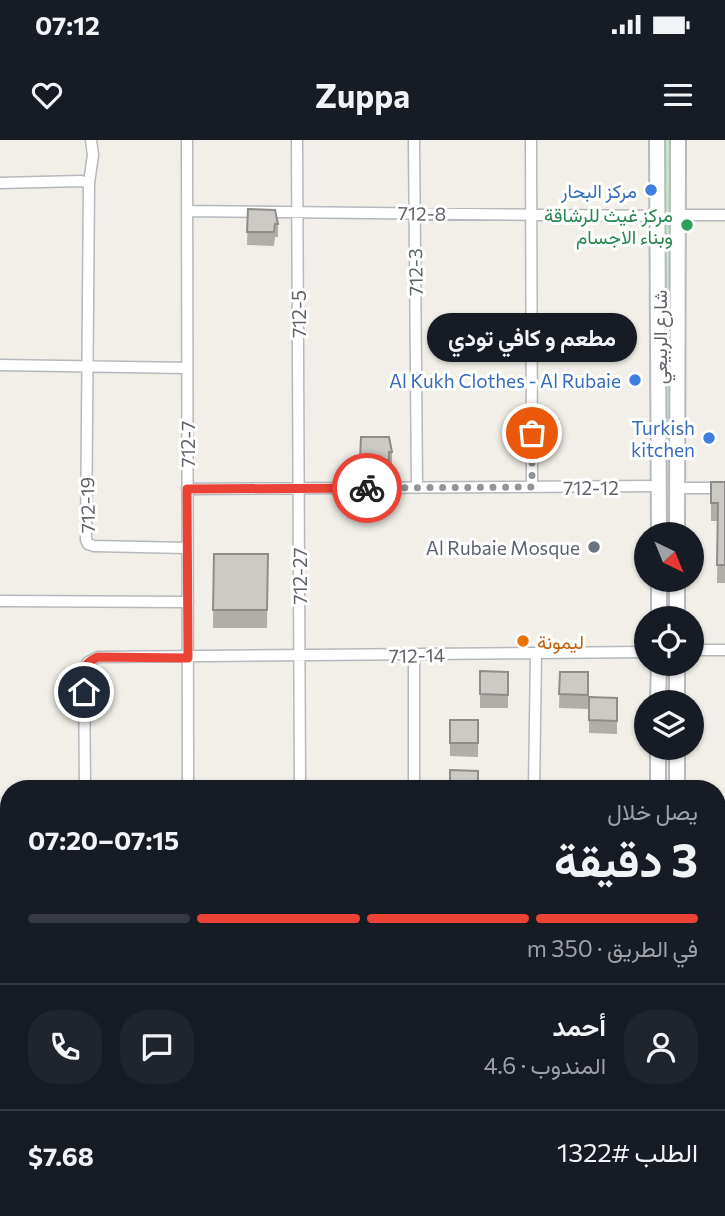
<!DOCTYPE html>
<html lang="ar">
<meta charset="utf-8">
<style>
:root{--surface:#171b24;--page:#20242c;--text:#f1f3f6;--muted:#9ea1a6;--line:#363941;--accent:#ea4335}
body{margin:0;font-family:Commissioner,Vazirmatn,sans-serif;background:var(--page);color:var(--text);direction:rtl;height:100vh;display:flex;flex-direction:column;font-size:26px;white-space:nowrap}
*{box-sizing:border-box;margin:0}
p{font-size:23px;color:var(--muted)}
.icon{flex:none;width:38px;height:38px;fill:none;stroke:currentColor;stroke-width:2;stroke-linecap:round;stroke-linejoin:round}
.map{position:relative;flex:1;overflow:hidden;direction:ltr}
.side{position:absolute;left:0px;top:640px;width:726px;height:436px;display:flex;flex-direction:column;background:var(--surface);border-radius:28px 28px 0 0;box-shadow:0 2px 5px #0004;direction:rtl}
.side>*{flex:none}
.needle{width:46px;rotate:137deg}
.tools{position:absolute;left:634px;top:382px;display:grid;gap:14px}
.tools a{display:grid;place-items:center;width:70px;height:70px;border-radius:50%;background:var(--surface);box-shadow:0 2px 5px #0004;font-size:35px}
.pin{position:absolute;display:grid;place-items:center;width:60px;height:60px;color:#fff;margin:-30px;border:4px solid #fff;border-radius:50%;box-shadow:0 2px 7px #0007}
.courier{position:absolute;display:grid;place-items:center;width:70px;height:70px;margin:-35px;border:5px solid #ea4335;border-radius:50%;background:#fff;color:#222;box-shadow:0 2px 9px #0007}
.bubble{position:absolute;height:49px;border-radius:24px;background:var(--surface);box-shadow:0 2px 5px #0004;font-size:23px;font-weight:700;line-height:49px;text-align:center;direction:rtl}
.head em{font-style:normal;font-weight:700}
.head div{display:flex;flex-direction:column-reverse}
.head{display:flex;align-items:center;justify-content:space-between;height:119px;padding:0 28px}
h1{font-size:46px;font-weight:700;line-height:52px}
.bar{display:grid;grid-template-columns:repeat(4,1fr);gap:10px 7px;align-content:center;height:84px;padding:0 28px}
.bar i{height:9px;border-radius:5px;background:var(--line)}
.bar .active{background:var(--accent)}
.bar p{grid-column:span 4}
.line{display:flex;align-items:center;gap:18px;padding:0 28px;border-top:2px solid var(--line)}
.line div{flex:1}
.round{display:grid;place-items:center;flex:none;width:74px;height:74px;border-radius:28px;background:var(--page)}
.status{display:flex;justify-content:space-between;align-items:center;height:49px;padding:0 35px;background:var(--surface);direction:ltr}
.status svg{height:19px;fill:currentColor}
header{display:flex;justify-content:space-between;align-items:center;height:91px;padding:0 28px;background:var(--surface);font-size:32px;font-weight:700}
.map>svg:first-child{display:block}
.green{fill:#c5e8c5}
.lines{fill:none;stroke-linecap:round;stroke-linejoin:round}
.street-casing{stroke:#b5b8bc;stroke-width:13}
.secondary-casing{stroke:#b6babf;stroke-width:18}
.street{stroke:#fff;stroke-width:10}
.secondary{stroke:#fff;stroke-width:14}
.wall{fill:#afaea9}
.building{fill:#cccac5;stroke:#8f8d8a;stroke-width:2}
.done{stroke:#929495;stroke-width:7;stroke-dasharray:0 12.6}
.route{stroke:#ea4335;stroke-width:9}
.shop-dot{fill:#3f7fe0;stroke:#fff;stroke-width:2.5}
.leisure-dot{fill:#2e9e5b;stroke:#fff;stroke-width:2.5}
.worship-dot{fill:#6b7280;stroke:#fff;stroke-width:2.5}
.food-dot{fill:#e8710a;stroke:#fff;stroke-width:2.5}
.labels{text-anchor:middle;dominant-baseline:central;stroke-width:6;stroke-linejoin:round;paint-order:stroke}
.shop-label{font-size:19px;fill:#366cbe;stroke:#fff;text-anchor:end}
.street-label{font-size:19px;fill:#5f6368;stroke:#fff}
.leisure-label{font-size:19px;fill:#27864d;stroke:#fff;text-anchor:end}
.worship-label{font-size:19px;fill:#5b616d;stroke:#fff;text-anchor:end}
.food-label{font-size:19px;fill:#c56008;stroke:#fff;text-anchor:start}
</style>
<div class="status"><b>07:12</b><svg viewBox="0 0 49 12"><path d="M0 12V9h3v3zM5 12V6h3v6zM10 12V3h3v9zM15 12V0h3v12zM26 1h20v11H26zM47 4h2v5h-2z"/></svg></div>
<header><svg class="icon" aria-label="menu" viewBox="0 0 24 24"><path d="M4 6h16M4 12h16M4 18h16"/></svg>Zuppa<svg class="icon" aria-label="heart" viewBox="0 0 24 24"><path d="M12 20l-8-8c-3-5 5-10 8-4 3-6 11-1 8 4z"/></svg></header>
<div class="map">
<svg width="725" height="1076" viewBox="0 0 725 1076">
<rect width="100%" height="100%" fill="#f1efe8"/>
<path class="green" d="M664,0H670L673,179L668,182L664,180Z
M668,202L673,394H664L665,203Z"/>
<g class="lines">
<g class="street-casing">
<path id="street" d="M187,0L188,649
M297,0L300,649
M414,0L417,348
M531,0L532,347
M0,43L81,41L89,43L86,400L88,404L94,406L187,408
M89,43L93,15L91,0
M187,71L658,76
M678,75H725
M0,225L187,228
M678,348H725
M187,349L659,346
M0,461L188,462
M691,510H725
M414,515V649
M85,649L84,528L88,522L98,517L646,512
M534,649L536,513
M0,698H9
M718,785L725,784
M0,879L9,880
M0,937H9
M718,979H725
M0,992H9
M188,1068V1076
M301,1068V1076
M414,1068V1076
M85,1076V1068
M530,1076V1068"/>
</g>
<g class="secondary-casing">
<path id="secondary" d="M657,0L659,394
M677,394L678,0
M659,478V439
M677,478V439
M658,562L659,523
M677,562V523
M658,649V607
M677,649V607
M659,1068V1076
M676,1076V1068"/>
</g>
<use href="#street" class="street"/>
<use href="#secondary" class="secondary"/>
</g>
<path class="wall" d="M248,69L278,84V97H275L274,106L247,105Z
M361,297L392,312V325H389V334L360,333Z
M711,342H725V443H717L718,381H711Z
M214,414H268L267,488H213Z
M480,531L508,532V568H480Z
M560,532H588V569L559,568Z
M589,557L617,558V594L589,593Z
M450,580H478V617L450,616Z
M2,720H9V758H2Z"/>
<path class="building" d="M248,69L275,70L278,84H275L274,92H247Z
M361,297H389L392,312H389V320H360Z
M711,342H725V425H717L718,363H711Z
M214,414H268L267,470H213Z
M480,531L508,532V555L480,554Z
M560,532H588V555L559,554Z
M589,557L617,558V581L589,580Z
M450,580H478V603H450Z
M450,630L478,631V649H450Z
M2,720H9V745H2Z"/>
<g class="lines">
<path class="done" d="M367,348L532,347V293"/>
<path class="route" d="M84,552C84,534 79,525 98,517L188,518L187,349L367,348"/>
</g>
<g class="shop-dot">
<circle cx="651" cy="50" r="7"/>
<circle cx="635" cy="240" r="7"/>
<circle cx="709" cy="298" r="7"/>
</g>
<circle class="leisure-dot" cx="687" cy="85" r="7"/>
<circle class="worship-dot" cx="594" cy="407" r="7"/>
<circle class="food-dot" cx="523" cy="501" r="7"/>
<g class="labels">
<g class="shop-label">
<text x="637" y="50">مركز البحار</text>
<text x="621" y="240">Al Kukh Clothes - Al Rubaie</text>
<text x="695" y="287">Turkish<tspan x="695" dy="22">kitchen</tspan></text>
</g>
<g class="street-label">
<text transform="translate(422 73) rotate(1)">712-8</text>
<text transform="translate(415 132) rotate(-91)">712-3</text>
<text transform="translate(298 174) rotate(-90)">712-5</text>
<text transform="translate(659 197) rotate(-90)">شارع الربيعي</text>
<text transform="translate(187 304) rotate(-90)">712-7</text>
<text x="591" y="347">712-12</text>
<text transform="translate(87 365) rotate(-91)">712-19</text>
<text transform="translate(299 436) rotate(-90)">712-27</text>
<text transform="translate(417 515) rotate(-1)">712-14</text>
</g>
<g class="leisure-label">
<text x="673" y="74">مركز غيث للرشاقة<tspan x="673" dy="22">وبناء الاجسام</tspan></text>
</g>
<g class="worship-label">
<text x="580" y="407">Al Rubaie Mosque</text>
</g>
<g class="food-label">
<text x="537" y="501">ليمونة</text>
</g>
</g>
</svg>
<div class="tools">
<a><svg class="needle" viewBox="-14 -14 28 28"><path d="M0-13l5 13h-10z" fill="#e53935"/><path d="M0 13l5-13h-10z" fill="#9ea1a6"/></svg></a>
<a><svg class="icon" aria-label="locate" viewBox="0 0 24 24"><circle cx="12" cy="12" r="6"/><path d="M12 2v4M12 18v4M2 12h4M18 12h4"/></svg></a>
<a><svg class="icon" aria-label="layers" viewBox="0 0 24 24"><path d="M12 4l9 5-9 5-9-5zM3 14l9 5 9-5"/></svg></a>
</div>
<div class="pin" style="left:532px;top:293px;background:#ea580c"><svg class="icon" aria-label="bag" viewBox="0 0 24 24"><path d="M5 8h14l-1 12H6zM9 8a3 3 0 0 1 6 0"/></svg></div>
<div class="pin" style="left:84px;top:552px;background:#1f2937"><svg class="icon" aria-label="home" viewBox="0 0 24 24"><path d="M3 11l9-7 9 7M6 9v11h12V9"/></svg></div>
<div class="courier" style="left:367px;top:348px"><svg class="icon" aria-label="bike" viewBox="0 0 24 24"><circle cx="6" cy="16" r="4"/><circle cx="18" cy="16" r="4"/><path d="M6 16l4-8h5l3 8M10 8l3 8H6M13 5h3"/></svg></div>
<div class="bubble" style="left:427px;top:173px;width:210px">مطعم و كافي تودي</div>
<section class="side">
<div class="head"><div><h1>3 دقيقة</h1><p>يصل خلال</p></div><em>07:15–07:20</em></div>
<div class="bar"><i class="active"></i><i class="active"></i><i class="active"></i><i></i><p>في الطريق · 350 m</p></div>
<div class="line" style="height:126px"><a class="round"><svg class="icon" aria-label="person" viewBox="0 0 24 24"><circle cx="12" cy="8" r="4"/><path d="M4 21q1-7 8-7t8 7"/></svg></a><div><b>أحمد</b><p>المندوب · 4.6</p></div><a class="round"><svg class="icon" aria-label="chat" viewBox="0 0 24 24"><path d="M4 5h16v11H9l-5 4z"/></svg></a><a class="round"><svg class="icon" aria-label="phone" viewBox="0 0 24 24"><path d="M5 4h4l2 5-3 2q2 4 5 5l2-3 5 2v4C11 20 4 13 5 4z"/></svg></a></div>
<div class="line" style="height:91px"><div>الطلب #1322</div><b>$7.68</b></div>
</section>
</div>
